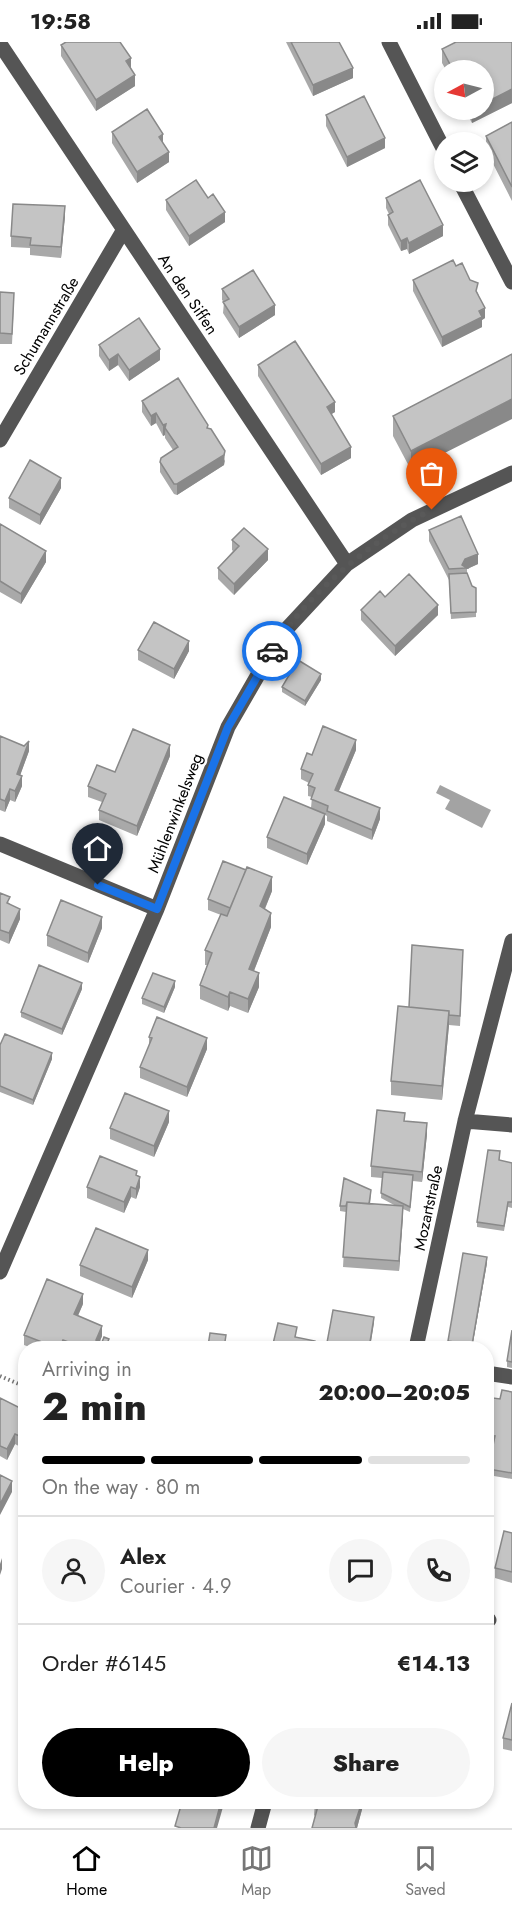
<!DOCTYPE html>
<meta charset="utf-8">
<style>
:root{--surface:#fff;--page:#f6f6f6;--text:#222;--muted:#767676;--line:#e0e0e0;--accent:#000}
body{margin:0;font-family:Jost,sans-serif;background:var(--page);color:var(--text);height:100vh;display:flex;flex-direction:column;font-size:22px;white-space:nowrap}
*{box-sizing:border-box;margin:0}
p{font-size:20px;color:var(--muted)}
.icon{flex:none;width:33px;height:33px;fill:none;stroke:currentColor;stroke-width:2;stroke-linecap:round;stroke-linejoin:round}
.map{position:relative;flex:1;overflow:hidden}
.details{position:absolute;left:18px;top:1299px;width:476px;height:468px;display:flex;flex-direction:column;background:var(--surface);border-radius:24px;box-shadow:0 3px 9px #0003}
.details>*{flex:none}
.needle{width:39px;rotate:263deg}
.tools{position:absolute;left:434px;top:18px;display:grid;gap:12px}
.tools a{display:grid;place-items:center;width:60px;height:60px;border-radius:50%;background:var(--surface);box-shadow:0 3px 9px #0003;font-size:30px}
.pin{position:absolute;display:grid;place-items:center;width:51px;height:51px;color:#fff;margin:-62px -26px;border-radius:50% 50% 50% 0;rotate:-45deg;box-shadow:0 0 6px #0007}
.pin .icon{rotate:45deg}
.courier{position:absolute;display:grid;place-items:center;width:60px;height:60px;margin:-30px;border:4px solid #1a73e8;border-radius:50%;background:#fff;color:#222;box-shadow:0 2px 8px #0007}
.overview em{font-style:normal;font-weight:800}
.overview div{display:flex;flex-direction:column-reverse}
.overview{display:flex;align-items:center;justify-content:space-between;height:102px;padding:0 24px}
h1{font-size:39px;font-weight:800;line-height:45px}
.bar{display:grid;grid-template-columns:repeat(4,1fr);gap:9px 6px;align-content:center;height:72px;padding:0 24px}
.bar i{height:8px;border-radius:4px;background:var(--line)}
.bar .active{background:var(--accent)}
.bar p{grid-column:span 4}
.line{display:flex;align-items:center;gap:15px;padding:0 24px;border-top:2px solid var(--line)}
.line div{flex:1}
.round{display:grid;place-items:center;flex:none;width:63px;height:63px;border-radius:32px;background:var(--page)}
.action{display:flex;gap:12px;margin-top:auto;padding:12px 24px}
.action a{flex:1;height:69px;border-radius:36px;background:var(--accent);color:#fff;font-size:24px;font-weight:800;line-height:69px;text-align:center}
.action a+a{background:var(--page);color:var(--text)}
.status{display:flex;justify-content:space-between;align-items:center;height:42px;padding:0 30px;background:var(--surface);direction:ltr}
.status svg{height:16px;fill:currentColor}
.tab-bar{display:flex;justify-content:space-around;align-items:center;height:84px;border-top:2px solid var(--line);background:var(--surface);font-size:16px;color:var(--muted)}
.tab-bar a{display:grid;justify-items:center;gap:3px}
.tab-bar .active{color:var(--accent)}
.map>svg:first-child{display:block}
.water{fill:#a3a3a3}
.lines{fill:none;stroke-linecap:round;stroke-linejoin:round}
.path{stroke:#777;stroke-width:4;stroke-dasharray:1.5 3;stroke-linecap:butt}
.minor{stroke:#555;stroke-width:15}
.wall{fill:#a9a9a9}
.shaded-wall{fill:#898989}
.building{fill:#c4c4c4;stroke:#898989;stroke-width:1.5}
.done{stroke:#595959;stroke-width:6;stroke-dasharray:0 10.8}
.route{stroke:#1a73e8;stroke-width:8}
.labels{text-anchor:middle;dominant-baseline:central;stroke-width:5;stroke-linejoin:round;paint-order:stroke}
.street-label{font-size:16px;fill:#000;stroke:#fff}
</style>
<div class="status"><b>19:58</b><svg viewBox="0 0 49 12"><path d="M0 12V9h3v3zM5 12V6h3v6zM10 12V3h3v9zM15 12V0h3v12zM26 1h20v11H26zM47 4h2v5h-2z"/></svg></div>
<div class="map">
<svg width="512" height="1786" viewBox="0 0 512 1786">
<rect width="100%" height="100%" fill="#fff"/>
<path class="water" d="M440,743L491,768L482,786L445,767L450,758L436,751Z"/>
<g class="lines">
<path class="path" d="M0,1334L26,1345"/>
<path class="minor" d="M389,0L444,108
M0,2L347,522
M460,140L512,240
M0,398L123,189
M0,802L157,867
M465,1079L512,1083
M0,1230L157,867L228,685L281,593L347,522L412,478L512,431
M416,1306L465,1079L512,899
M486,1331L512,1335
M486,1579L489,1578
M258,1786L265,1760"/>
</g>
<path class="wall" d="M286,0H339L353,36L313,54Z
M456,0H512V61L472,81L465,68H483V28H446L442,21V7Z
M61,3L131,26L135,44L96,69L61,14Z
M326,73L385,106L347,125L326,84Z
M512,80V159L486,108V94Z
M112,90L163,101L169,120L137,141L112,101Z
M386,156L443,194L409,212L407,207L401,209L388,183V173L389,172L386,166Z
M166,158L225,180L189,204L166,168Z
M65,174L61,216L30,213V206L11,205V194Z
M456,224L470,238L478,251L485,276L482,278V285L442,305L413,249V238Z
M222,247L275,273L239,296L223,271L224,260L222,258Z
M0,250L14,261L12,302H0Z
M99,303L160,318L129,339L118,323L109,329L99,314Z
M512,312L411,428L393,394V374Z
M258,323L335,370L331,372L351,416L321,433L258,334Z
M142,359L208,386L225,419L224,423L177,453L174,452L160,430V420L173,408L165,396V393L163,394L156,381L151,384L142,370Z
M61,446L40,483L9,466V456Z
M0,482L46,520L21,562L0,550Z
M429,488L478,522L467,527V531L472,544L476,546V575L451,577L449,538L429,499Z
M232,498L268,518L234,553L218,537V526L233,509L232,508Z
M385,555L438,573L395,614L361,578V568Z
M138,608L189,609L174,637L138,618Z
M321,638L305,664L282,650V645Z
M0,694L29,709L20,733L22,744L15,760L10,758L5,770L0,768Z
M356,708L339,749L380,777L372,798L327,779V774L325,773V782L307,823L267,806V795L311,766L312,755L308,754V743L309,741L301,737V727L312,713Z
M170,714L137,794L99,778V768L102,760L88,755V744Z
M272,849L265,867L271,885L254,929L259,945L248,971L230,964L228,969L200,957V943L207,923H205V908L221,873L208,868V857Z
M0,851L10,862L20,877L9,902L0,898Z
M102,886L88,921L47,904V893Z
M463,919L460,984L449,983L442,1058L391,1053V1039L409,965Z
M175,945L164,971L142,962V956Z
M82,947L62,993L21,975V970Z
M149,995L207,1007L187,1055L140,1036V1025L149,1004Z
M0,1003L52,1017L33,1063L0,1050Z
M169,1080L154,1115L110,1097V1086Z
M427,1092L422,1140L413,1139L410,1170L403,1167L399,1229L343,1225L346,1170L340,1169V1164L371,1153L370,1162L396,1164L381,1156L382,1136L371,1135V1124Z
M500,1115L499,1119L512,1121V1166L508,1165L504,1189L477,1185V1180Z
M137,1133L140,1145L136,1157L131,1155L124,1171L87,1156V1145Z
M148,1218L132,1256L80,1234V1223Z
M487,1221L472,1306H461L448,1304V1299Z
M83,1262L78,1274L102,1294L100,1299L109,1306H32L24,1303V1293Z
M512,1288V1326L507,1325V1319Z
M512,1350V1437L488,1433V1427L494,1400L486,1398V1355L500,1357Z
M0,1356L26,1369V1403L24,1407L15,1402L7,1418L0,1414Z
M512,1491V1541L495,1536V1526Z
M512,1661V1709L503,1707V1696Z
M315,1760H379L378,1764L364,1760L357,1786H312L315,1774L314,1773Z"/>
<path class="shaded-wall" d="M131,16V27L126,19Z
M353,26V36L313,54V43Z
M135,33V44L96,69V58Z
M512,47V61L472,81V68H483V62Z
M163,92V102L159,95Z
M385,96V106L347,125V115Z
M169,110V120L137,141V130Z
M65,164V174L61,216V205Z
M225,170V180L189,204V194Z
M443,183V194L409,212V201Z
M407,196V207L401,209V199Z
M275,263V273L239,296V285Z
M485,266V276L482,278V285L442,305V295Z
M160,307V318L129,339V328Z
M118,312V323L109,329V318Z
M512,357V377L411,428V409Z
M335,360V370L327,375V365Z
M156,371V381L151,384V374Z
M166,382L165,393L163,394V383Z
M351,405V416L321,433V422Z
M225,409L224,423L177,453V442Z
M61,436V446L40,483V473Z
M268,507V518L234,553V542Z
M46,509V520L21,562V552Z
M478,512V522L467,527L462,523L465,517Z
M438,563V573L395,614V604Z
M189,599V609L174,637V627Z
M321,632V638L305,664V659Z
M356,698V708L335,758V748Z
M29,699V709L17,742V732Z
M170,703V714L137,794V784Z
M22,734V744L15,760V749Z
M10,747V758L5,770V759Z
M380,766V777L372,798V788Z
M325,772V782L307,823V812Z
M272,835V849L260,878V864Z
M20,867V877L9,902V891Z
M271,871V885L249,941V927Z
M102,875V886L88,921V911Z
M259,931V945L248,971V957Z
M175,939V945L164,971V965Z
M82,941V947L62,993V987Z
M230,950V964L228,969V955Z
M449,969V983L442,1058V1044Z
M207,996V1007L187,1055V1045Z
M52,1011V1017L33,1063V1058Z
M169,1069V1080L154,1115V1104Z
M427,1081V1092L422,1140V1130Z
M140,1135V1145L136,1157V1147Z
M131,1145V1155L124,1171V1160Z
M403,1164V1175L399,1229V1219Z
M148,1208V1218L132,1256V1245Z
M487,1215V1221L472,1306V1303Z
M83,1252V1262L74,1282V1272Z
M374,1275V1281L370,1306H369Z
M102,1284V1294L97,1306L96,1298Z
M109,1297V1306H105Z
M63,1298V1306H60Z
M15,1392V1402L7,1418V1407Z
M26,1393V1403L24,1407V1396Z
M12,1439V1450L0,1473V1462Z
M2,1516V1527L0,1533V1522Z
M488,1619V1630L486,1636V1625Z
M221,1760H223V1765L217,1786H214Z
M362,1760H364L357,1786H355V1781Z"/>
<path class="building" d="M66,0H120L131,16L126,19L135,33L96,58L61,3Z
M291,0H339L353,26L313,43Z
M456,0H512V47L483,62V28H453L442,7Z
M364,54L385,96L347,115L326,73Z
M147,67L163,92L159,95L169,110L137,130L112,90Z
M512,80V145L486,94Z
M196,138L208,156L213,152L225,170L189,194L166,158Z
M420,138L443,183L409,201L407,196L401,199L388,173L393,170L386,156Z
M13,162L65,164L61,205L30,203L31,196L11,194Z
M453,218L456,224L462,221L470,238L478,241L476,249L485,266L479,269L482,275L442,295L413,238Z
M253,228L275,263L239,285L223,260L229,257L222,247Z
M0,250L14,251L12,292L0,291Z
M139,276L160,307L129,328L118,312L109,318L99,303Z
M295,299L335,360L327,365L351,405L321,422L258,323Z
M512,312V357L411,409L393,374Z
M178,336L208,383L207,386L211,387L225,409L224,413L177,442H174L160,420L161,416L178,405L165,386L166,382L163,383L156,371L151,374L142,359Z
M30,418L61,436L40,473L9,456Z
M461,474L478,512L465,517L462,523L467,526L449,527L429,488Z
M0,482L46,509L21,552L0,539Z
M244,486L268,507L234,542L218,526L239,504L232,498Z
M467,531L472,544L476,546V570L451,571L449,532Z
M409,532L438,563L395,604L361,568L380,549L385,555Z
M154,580L189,599L174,627L138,608Z
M298,618L321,632L305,659L282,645Z
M323,684L356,698L335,748L380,766L372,788L327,769L328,764L311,757L315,746L308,743L313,732L301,727L307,711L312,713Z
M133,687L170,703L137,784L99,768L106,752L88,744L97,723L115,730Z
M0,694L24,704L29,699L17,732L22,734L15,749L10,747L5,759L0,757Z
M284,755L325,772L307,812L267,795Z
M223,819L246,828L230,866L208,857Z
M247,825L272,835L260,864L271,871L249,927L259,931L248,957L230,950L228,955L200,943L212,911L205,908L210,897L221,872L227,874Z
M0,851L10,855L7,861L20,867L9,891L0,888Z
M61,858L102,875L88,911L47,893Z
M412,903L463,908L460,974L449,973V969L409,965Z
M39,923L82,941L62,987L21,970Z
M153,931L175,939L164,965L142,956Z
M398,964L449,969L442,1044L391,1039Z
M157,975L207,996L187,1045L140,1025L152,996L149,995Z
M5,992L52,1011L33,1058L0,1044V1003Z
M125,1051L169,1069L154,1104L110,1086Z
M377,1068L405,1071L404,1079L427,1081L422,1130L371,1124Z
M488,1108L500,1109L499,1118L512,1121V1160H508L504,1184L477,1180Z
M100,1114L137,1129L136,1133L140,1135L136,1147L131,1145L124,1160L87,1145Z
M383,1130L413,1133L410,1165L381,1151Z
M344,1136L371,1148L369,1162L347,1160L346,1164H340Z
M347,1160L403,1164L399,1219L343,1215Z
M96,1186L148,1208L132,1245L80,1223Z
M463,1211L487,1215L472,1303L448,1299Z
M47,1237L83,1252L74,1272L102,1284L96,1298L102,1300L104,1295L109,1297L105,1306H84L63,1298L60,1306H57L24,1293Z
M333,1268L374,1275L369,1306H326Z
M278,1281L297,1285L295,1295L315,1299L314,1306H272Z
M512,1288V1320L507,1319Z
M210,1291L226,1293L224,1306H184L185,1300L208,1304Z
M502,1348L512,1350V1431L488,1427L495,1394L486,1393V1355L500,1357Z
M0,1356L26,1369V1393L24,1396L15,1392L7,1407L0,1404Z
M0,1433L12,1439L0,1462Z
M504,1489L512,1491V1530L495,1526Z
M512,1661V1698L503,1696Z
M182,1760H221L214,1786H181L175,1784Z
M315,1760H362L355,1781L356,1786H312L318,1764L314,1763Z"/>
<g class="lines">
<path class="done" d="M272,609C304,554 375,495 432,468"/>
<path class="route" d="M98,843L157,867L228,685L272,609"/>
</g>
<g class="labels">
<g class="street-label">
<text transform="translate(188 252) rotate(56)">An den Siffen</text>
<text transform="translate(46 284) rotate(-59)">Schumannstraße</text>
<text transform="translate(175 771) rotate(-69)">Mühlenwinkelsweg</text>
<text transform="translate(428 1166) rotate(-78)">Mozartstraße</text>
</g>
</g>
</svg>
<div class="tools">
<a><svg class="needle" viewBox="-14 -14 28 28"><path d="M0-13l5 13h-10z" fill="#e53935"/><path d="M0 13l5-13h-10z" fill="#767676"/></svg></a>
<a><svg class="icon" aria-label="layers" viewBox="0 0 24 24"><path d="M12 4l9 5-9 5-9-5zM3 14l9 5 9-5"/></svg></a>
</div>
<div class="pin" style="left:432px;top:468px;background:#ea580c"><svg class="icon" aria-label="bag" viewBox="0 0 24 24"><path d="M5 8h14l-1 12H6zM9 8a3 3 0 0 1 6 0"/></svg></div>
<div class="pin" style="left:98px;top:843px;background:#1f2937"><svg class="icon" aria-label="home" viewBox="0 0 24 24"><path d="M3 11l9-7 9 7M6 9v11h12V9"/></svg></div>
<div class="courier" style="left:272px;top:609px"><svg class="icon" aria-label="car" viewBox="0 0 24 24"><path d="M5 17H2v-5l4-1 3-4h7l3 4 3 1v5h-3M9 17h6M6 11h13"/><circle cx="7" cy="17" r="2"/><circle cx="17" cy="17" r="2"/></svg></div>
<section class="details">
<div class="overview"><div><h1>2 min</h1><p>Arriving in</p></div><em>20:00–20:05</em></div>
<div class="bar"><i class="active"></i><i class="active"></i><i class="active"></i><i></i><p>On the way · 80 m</p></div>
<div class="line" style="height:108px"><a class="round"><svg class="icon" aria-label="person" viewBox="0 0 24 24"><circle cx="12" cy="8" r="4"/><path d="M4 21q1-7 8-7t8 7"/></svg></a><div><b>Alex</b><p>Courier · 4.9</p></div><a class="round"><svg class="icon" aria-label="chat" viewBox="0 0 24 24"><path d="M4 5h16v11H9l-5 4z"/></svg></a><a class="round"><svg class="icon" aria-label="phone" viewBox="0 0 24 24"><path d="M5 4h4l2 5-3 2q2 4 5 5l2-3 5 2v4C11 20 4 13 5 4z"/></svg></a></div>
<div class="line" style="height:78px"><div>Order #6145</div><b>€14.13</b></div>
<div class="action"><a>Help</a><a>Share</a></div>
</section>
</div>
<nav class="tab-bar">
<a class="active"><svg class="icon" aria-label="home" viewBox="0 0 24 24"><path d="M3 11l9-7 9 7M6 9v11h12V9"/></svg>Home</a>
<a><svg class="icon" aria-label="map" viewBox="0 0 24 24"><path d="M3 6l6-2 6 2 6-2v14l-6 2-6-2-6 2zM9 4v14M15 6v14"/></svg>Map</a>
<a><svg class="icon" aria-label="saved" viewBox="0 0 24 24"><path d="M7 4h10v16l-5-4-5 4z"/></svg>Saved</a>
</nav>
